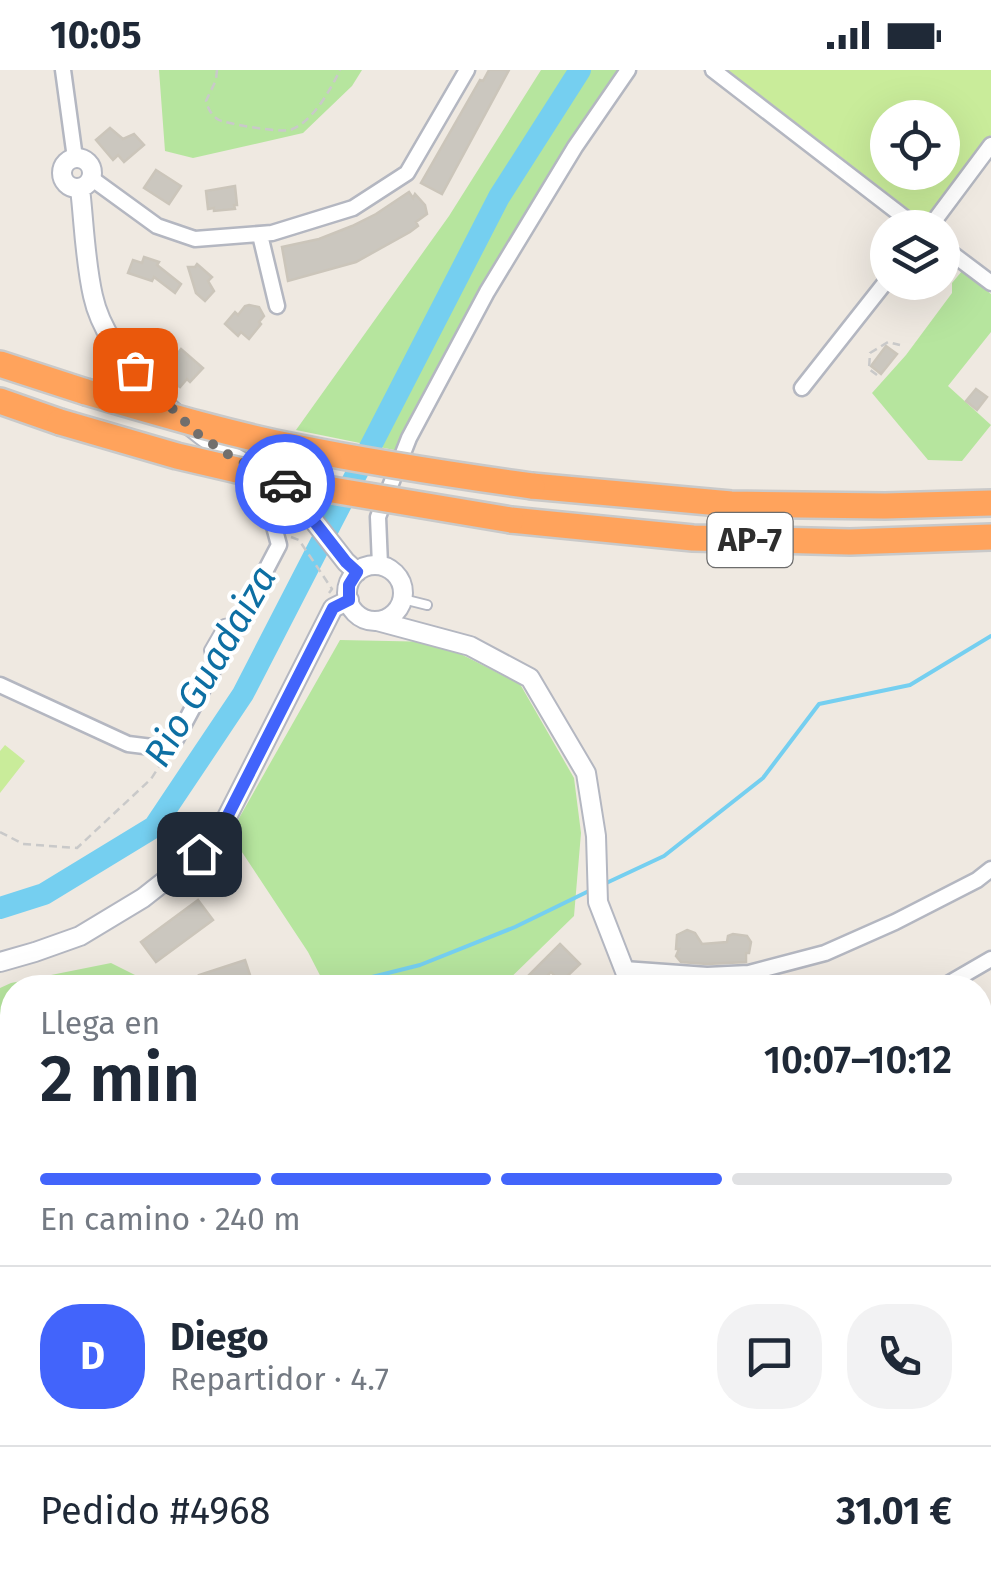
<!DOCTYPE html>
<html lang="es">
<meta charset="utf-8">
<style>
:root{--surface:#fff;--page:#f2f2f3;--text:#1f2937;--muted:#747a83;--line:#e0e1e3;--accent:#4264fb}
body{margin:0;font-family:"Fira Sans",sans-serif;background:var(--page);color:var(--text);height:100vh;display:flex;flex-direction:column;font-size:38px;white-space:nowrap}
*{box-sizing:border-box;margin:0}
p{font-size:32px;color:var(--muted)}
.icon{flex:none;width:55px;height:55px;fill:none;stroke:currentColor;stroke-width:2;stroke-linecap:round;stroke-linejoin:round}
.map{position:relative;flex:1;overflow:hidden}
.details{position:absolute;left:0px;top:905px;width:992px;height:622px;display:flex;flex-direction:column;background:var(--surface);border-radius:40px 40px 0 0;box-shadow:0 10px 40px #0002}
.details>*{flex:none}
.buttons{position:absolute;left:870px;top:30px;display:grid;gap:20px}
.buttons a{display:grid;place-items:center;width:90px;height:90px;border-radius:50%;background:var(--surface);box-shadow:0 10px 40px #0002;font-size:50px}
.pin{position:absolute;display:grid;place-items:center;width:85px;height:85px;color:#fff;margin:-42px;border-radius:20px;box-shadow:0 5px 15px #0006}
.courier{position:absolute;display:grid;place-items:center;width:100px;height:100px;margin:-50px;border:8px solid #4264fb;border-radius:50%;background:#fff;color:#222;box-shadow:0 2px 12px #0007}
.overview em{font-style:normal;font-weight:600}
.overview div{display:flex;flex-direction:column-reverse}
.overview{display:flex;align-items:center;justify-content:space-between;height:170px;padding:0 40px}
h1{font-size:65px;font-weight:600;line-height:75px}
.bar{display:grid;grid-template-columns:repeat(4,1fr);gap:15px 10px;align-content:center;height:120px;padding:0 40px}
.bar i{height:12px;border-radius:8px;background:var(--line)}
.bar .selected{background:var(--accent)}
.bar p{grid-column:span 4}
.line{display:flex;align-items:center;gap:25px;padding:0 40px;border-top:2px solid var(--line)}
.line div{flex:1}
.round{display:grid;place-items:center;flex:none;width:105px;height:105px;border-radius:40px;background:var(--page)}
.status{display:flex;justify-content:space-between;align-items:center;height:70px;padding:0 50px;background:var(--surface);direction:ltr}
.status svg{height:28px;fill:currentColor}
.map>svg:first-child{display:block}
.green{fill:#b6e59e}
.pitch{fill:#c9ec9a;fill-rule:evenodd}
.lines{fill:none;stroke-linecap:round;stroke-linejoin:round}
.stream{stroke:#75cff0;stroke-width:4}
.river{stroke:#75cff0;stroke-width:22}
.building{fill:#cbc7bf;stroke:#cbc5ba;stroke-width:2.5}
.service-casing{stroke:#b4b7c1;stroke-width:12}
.minor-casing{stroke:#b4b7c1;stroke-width:19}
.tertiary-casing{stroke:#b4b7c1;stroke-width:22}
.motorway-casing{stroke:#c9c9c9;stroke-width:30}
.path{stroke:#c9c9c9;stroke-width:2.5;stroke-dasharray:8 5;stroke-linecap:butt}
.service{stroke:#fff;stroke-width:8}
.minor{stroke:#fff;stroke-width:14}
.tertiary{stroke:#fff;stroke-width:18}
.motorway{stroke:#ffa35c;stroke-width:25}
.motorway-bridge-casing{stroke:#c9c9c9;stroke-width:30;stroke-linecap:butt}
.motorway-bridge{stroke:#ffa35c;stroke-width:25}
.done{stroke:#726f6d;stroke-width:10;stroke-dasharray:0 18}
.route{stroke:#4264fb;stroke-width:12}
.labels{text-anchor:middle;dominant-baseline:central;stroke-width:8;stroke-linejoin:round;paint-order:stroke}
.shield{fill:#fff;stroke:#6d6d6d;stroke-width:2.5}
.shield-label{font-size:32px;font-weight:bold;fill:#2e2e2e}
.water-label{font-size:38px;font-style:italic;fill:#0d6fa3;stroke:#fff}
</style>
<div class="status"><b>10:05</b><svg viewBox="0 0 49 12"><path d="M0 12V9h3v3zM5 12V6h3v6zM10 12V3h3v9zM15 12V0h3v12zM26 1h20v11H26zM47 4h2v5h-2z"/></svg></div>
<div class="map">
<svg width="991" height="1526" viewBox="0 0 991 1526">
<rect width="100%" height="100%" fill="#efe9e1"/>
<path class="green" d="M159,0H362L352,16L303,63L193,88L165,81Z
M541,0H628L575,77L404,382L296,360L449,146Z
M962,201L991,224V262L948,316L991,355L962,391L928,390L872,323L906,285L952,223V213Z
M340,570L437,572L520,614L574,708L581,763L574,846L501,917H326L308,882L230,764Z
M111,893L159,917L12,918V1033L0,1036V918L11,913Z
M991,1056V1163H990L980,1162V1062Z
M12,1156V1222L0,1218V1158Z
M980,1278L991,1281V1363L980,1358Z
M370,1515H502L489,1526H358Z"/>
<path class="pitch" d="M728,0H991V65L924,151ZM888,48H942V102H888Z
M5,675L25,691L0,723V681Z"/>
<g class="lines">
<path class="stream" d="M602,815L664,786L763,708L819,634L910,615L991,566
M328,918L420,895L515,857L593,819
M0,1074L12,1063
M980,1317L991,1318
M416,1526L420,1515"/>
<path class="river" d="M0,838L44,824L154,757L243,624L499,127L580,0"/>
</g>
<path class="building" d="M489,0H509L442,124L421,113L480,10L483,11Z
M110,58L123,69L134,64L144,75L124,92L118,85L113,90L96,70Z
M156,100L181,116L169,134L144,118Z
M235,116L237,135H234L235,139L214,141V138L208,139L206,121Z
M409,122L413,128L415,124L425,135L427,144L416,152L418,156L410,162L356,192L288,211L282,177L319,169L352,156L376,144Z
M144,187L159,192L157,195L181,214L175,223L154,207L152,211L128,203L133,190L142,193Z
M197,194L212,207L208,211L214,221L205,231L196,223L188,197H195Z
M249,235L259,237L264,246L259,252L261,254L249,269L241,262L238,266L225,254L235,242L238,245L245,236Z
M886,276L897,284L881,304L871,296Z
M181,279L203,298L190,312L187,309L180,317L161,304L166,299L159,292L168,282L174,288Z
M976,319L987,327L977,340L966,331Z
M198,830L213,850L156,892L141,872Z
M687,860L695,863L702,874L727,872L728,866L733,864L747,866L751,872L749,883H746V892L707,894L681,892L676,886L679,879H676L677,865Z
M560,874L580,894L561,912L551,902L535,918H516Z
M245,890L253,914L243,918H203L199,905Z"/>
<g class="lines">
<g class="service-casing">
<path id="service" d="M403,529L427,535
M212,596L209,580L224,554L238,551
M0,1030L12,1027"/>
</g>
<g class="minor-casing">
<path id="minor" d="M63,0L75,88
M713,0L918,158
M91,108L157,156L195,169L272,163L353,138L407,103L467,0
M929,158L991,75
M260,165L277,236
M942,176L991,213
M802,318L888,209
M244,404L269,438L279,475L247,536
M380,495L378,447L409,368L487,222L575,77L628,0
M0,615L128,674L152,677L175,671L244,542
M624,899L707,905L749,903L825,883L895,852L977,810L991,799
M941,918L991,889
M0,1129L12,1127
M980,1208H991
M0,1384L12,1390
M0,1487H12
M246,1526L254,1515
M505,1526L517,1515
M729,1526L734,1515"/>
</g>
<g class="tertiary-casing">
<path id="tertiary" d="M62 103a15 15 0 1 1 30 0a15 15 0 1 1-30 0Z
M80,118C84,153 85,191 93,226C107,291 192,366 248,395
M280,411L285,414L346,492L357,502
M347 523a28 28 0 1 1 56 0a28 28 0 1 1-56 0Z
M377,551L470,576L530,608L586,703L596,766L598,832L626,904L633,918
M0,892L35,882L80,866L143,828L199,784L225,751L333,538L349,530
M980,1048L991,1042
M341,1526L350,1515"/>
</g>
<g class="motorway-casing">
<path id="motorway" d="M0,294L86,322
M0,331L60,352
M532,416L731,434L885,436L991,433
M511,450L693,468L850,472L991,467"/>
</g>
<path class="path" d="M217,0L216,10L206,31C208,39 212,46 219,50C227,54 282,63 290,60C312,53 331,19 340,0
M877,305L869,299L870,283L888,272L900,275
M291,467L299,470L332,519L329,523
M0,762L23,774L77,778L151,709L164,689
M367,1526L378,1515
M389,1526L407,1515"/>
<use href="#service" class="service"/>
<use href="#minor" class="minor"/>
<use href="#tertiary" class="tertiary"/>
<use href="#motorway" class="motorway"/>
<g class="motorway-bridge-casing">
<path id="motorway-bridge" d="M86,322C155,342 225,363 295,377C374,393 453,405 532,416
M60,352L177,386L297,414L511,450"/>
</g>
<use href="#motorway-bridge" class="motorway-bridge"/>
</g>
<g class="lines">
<path class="done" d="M135,300L195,362L232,387L285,414"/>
<path class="route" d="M199,784L225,751L333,538L349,530V515L357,502L346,492L285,414"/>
</g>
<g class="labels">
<rect class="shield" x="707.5" y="443" width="85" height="54" rx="8"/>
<g class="shield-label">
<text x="750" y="470">AP-7</text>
</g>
<g class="water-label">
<text transform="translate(210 596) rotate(-60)">Rio Guadaiza</text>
</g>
</g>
</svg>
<div class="buttons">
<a><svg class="icon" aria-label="locate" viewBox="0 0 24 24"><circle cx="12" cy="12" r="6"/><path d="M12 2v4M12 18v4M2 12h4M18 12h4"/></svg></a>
<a><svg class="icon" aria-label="layers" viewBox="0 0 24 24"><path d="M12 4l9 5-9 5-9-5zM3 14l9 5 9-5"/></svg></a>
</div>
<div class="pin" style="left:135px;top:300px;background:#ea580c"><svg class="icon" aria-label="bag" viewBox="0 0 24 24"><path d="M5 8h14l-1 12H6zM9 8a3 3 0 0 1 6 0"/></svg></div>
<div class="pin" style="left:199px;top:784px;background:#1f2937"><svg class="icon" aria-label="home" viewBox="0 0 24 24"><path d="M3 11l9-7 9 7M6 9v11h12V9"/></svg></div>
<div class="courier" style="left:285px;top:414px"><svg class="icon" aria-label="car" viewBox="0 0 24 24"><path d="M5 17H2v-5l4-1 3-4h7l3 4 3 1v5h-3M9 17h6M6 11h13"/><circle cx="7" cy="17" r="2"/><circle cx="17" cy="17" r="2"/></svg></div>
<section class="details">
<div class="overview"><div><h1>2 min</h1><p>Llega en</p></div><em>10:07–10:12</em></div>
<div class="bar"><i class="selected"></i><i class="selected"></i><i class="selected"></i><i></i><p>En camino · 240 m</p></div>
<div class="line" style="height:180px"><b class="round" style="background:var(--accent);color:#fff">D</b><div><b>Diego</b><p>Repartidor · 4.7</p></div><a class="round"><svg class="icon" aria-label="chat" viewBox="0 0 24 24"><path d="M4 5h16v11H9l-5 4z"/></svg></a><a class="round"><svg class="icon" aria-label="phone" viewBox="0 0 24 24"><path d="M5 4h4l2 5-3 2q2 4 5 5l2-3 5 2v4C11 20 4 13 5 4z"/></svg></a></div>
<div class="line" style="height:130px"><div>Pedido #4968</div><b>31.01 €</b></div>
</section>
</div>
